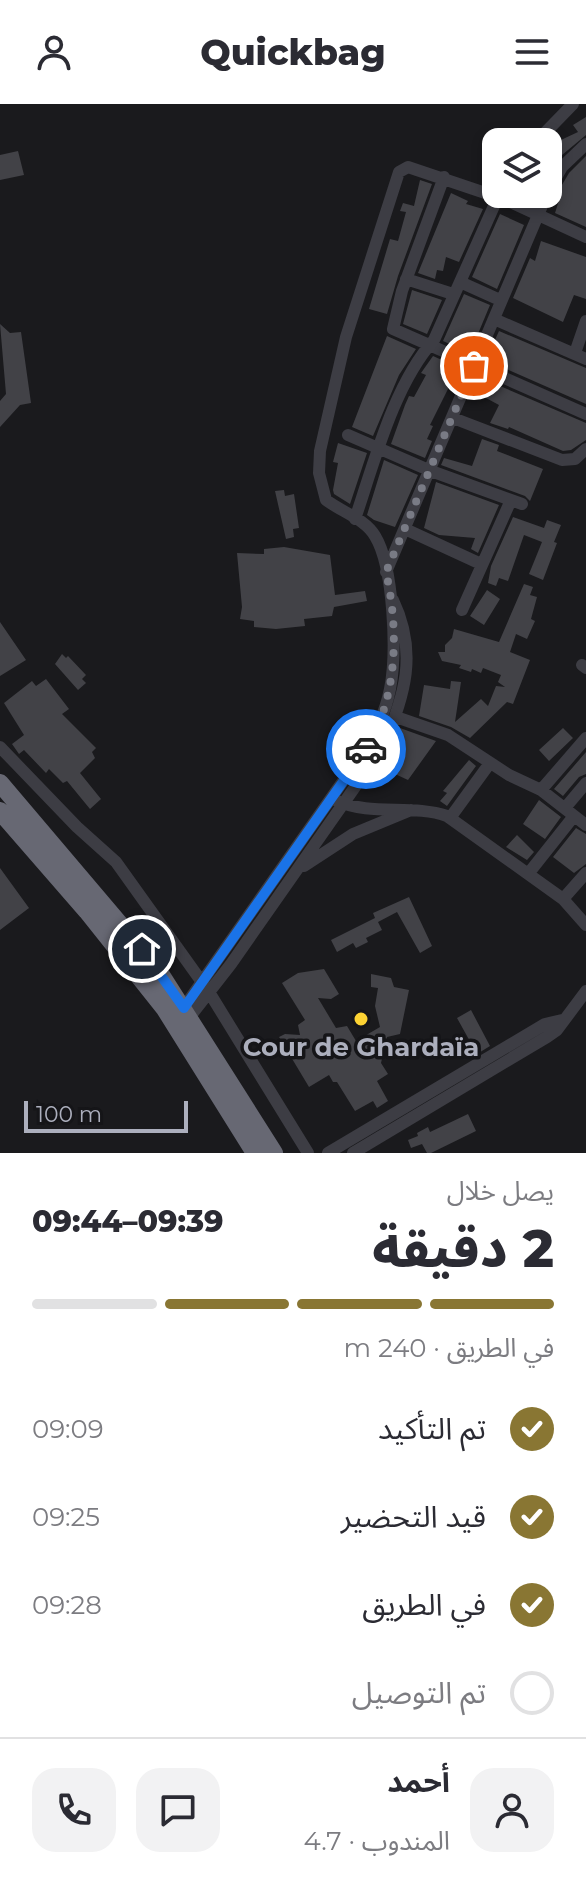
<!DOCTYPE html>
<html lang="ar">
<meta charset="utf-8">
<style>
:root{--surface:#fff;--page:#f2f2f3;--text:#2b2b33;--muted:#7c7c81;--line:#e1e1e2;--accent:#897633}
body{margin:0;font-family:Montserrat,"Noto Sans Arabic",sans-serif;background:var(--page);color:var(--text);direction:rtl;height:100vh;display:flex;flex-direction:column;font-size:30px;white-space:nowrap}
*{box-sizing:border-box;margin:0}
p{font-size:26px;color:var(--muted)}
.icon{flex:none;width:44px;height:44px;fill:none;stroke:currentColor;stroke-width:2;stroke-linecap:round;stroke-linejoin:round}
.map{position:relative;height:1049px;overflow:hidden;direction:ltr}
.sheet{display:flex;flex-direction:column;background:var(--surface);flex:1}
.sheet>*{flex:none}
.buttons{position:absolute;left:482px;top:24px;display:grid;gap:16px}
.buttons a{display:grid;place-items:center;width:80px;height:80px;border-radius:16px;background:var(--surface);box-shadow:0 4px 12px #0003;font-size:40px}
.scale{position:absolute;left:24px;bottom:20px;width:164px;box-sizing:border-box;padding-left:8px;border:4px solid #acafbd;border-top:0;font-size:22px;line-height:28px;white-space:nowrap;color:#acafbd;-webkit-text-stroke:6px #151518;paint-order:stroke}
.pin{position:absolute;display:grid;place-items:center;width:68px;height:68px;color:#fff;margin:-34px;border:4px solid #fff;border-radius:50%;box-shadow:0 2px 8px #0007}
.courier{position:absolute;display:grid;place-items:center;width:80px;height:80px;margin:-40px;border:6px solid #1a73e8;border-radius:50%;background:#fff;color:#222;box-shadow:0 2px 10px #0007}
.head em{font-style:normal;font-weight:800}
.head div{display:flex;flex-direction:column-reverse}
.head{display:flex;align-items:center;justify-content:space-between;height:136px;padding:0 32px}
h1{font-size:52px;font-weight:800;line-height:60px}
.bar{display:grid;grid-template-columns:repeat(4,1fr);gap:12px 8px;align-content:center;height:96px;padding:0 32px}
.bar i{height:10px;border-radius:6px;background:var(--line)}
.bar .on{background:var(--accent)}
.bar p{grid-column:span 4}
.line{display:flex;align-items:center;gap:20px;padding:0 32px;border-top:2px solid var(--line)}
.line div{flex:1}
.round{display:grid;place-items:center;flex:none;width:84px;height:84px;border-radius:24px;background:var(--page)}
ol{padding:0 32px;list-style:none}
li{display:flex;align-items:center;gap:24px;height:88px}
li p{margin-inline-start:auto}
li .icon{padding:8px;border-radius:50%;background:var(--accent);color:#fff;stroke-width:4}
li:last-child{color:var(--muted)}
li i{width:44px;height:44px;border:4px solid var(--line);border-radius:50%}
header{display:flex;justify-content:space-between;align-items:center;height:104px;padding:0 32px;background:var(--surface);font-size:36px;font-weight:800}
.map>svg:first-child{display:block}
.building{fill:#424247}
.lines{fill:none;stroke-linecap:round;stroke-linejoin:round}
.minor{stroke:#3d3d44;stroke-width:12}
.highway{stroke:#676873;stroke-width:18}
.done{stroke:#797b85;stroke-width:8;stroke-dasharray:0 14.4}
.route{stroke:#1a73e8;stroke-width:10}
.poi-dot{fill:#fcd233;stroke:#151518;stroke-width:3}
.labels{text-anchor:middle;dominant-baseline:central;stroke-width:7;stroke-linejoin:round;paint-order:stroke}
.poi-label{font-size:26px;font-weight:bold;fill:#acafbd;stroke:#151518}
</style>
<header><svg class="icon" aria-label="menu" viewBox="0 0 24 24"><path d="M4 6h16M4 12h16M4 18h16"/></svg>Quickbag<svg class="icon" aria-label="person" viewBox="0 0 24 24"><circle cx="12" cy="8" r="4"/><path d="M4 21q1-7 8-7t8 7"/></svg></header>
<div class="map">
<svg width="586" height="1049" viewBox="0 0 586 1049">
<rect width="100%" height="100%" fill="#1a1a1d"/>
<path class="building" d="M586,13V31L556,56L548,69V57L555,56L548,42L578,28L573,21Z
M18,47L24,71L0,76V51Z
M586,52V123L555,109L561,90L556,91L569,69Z
M420,76L432,80L398,172L387,210L369,205L390,135L398,137L406,108L400,107L403,99L414,102Z
M451,89L468,97L466,100L483,105L459,158L446,153L443,167L437,166L435,175L418,169Z
M500,110L524,121L497,185L472,173Z
M541,137L586,153V195L574,191L563,218L513,194L530,154L535,157Z
M412,186L442,196L427,230L403,220Z
M464,190L490,201L470,249L443,237Z
M0,220L10,229L21,228L31,299L20,301L0,323V297L6,290Z
M499,227L586,264V300L486,256Z
M387,232L416,245L399,271L373,332L352,323Z
M433,252L462,265L457,279L452,277L430,321L433,322L427,335L432,337L425,354L391,340L405,301L409,292L414,293L426,271L421,269Z
M479,273L586,319V336L571,346L563,347L509,323L508,325L490,319L499,301L473,287Z
M482,335L499,341L497,347L543,365L530,397L525,392L441,361L444,354L472,362Z
M338,339L367,349L350,400L334,390L333,386L338,359L333,358Z
M384,356L418,371L395,423L374,416L367,411Z
M436,378L499,401L478,449L471,445L475,434L439,431L424,424Z
M284,386L285,392L294,390L299,424L293,425L294,433L286,435L275,387Z
M513,413L544,424L547,416L561,421L554,438L557,439L543,476L529,470L542,438L524,431L508,477L499,474L496,482L488,479L491,462Z
M284,443L330,451L335,491L365,487L367,497L334,503L332,512L304,515L305,522L276,525L254,523V517L240,515L242,503L237,449L264,450V445Z
M524,480L533,483L530,491L537,493L531,515L535,517L527,535L516,530L510,548L530,556L513,600L507,598L470,634L451,623L419,612L424,581L450,585L451,577L461,578L455,618L481,595L488,602L496,582L505,583L498,578L501,571L483,564L481,569L472,565L471,568L459,564L461,561L442,557L438,548H445V541L452,534L454,525L499,538Z
M487,486L500,495L484,521L470,512Z
M0,518L26,556L0,572Z
M62,550L66,554L68,552L86,571L82,575L86,579L78,586L55,560Z
M46,575L69,605L62,610L96,644L92,648L95,654L80,669L101,695L90,705L67,677L63,679L49,665L46,669L24,646L19,650L12,640L24,631L4,599L32,577L36,582Z
M400,624L436,637L408,676L382,664Z
M563,624L573,634L549,657L539,646Z
M586,648V670L579,673L563,692L554,685Z
M469,656L476,662L447,702L440,697L447,689L443,687Z
M539,696L561,713L545,735L523,720Z
M576,724L586,730V760L574,769L553,753Z
M517,731L534,748L527,756L506,743Z
M0,764L29,804L0,826Z
M409,793L432,842L420,849L397,808L378,818L382,826L366,834L368,838L356,844L353,839L337,848L331,836L375,814L373,809Z
M324,865L339,890L331,895L318,894L336,924L347,922L356,937L380,923L375,902L378,884L371,883V870L391,874L394,883L409,886L400,930L387,933L381,959L388,970L377,977L388,997L377,1004L373,997L355,1007L337,978H333L329,971L309,983L279,933L285,930L300,931L298,921L305,916L282,879L298,869Z
M471,906L490,942L477,950L457,914Z
M468,1010L476,1027L431,1049H427L422,1040L411,1044L408,1036L418,1032L417,1029L428,1023L430,1028Z"/>
<g class="lines">
<path class="minor" d="M536,38L573,0
M444,73L402,187L393,225L586,310
M548,87L562,63L586,40
M406,175L453,190
M460,178L500,196
M494,215L586,255
M575,249L586,217
M453,314L562,356L575,355L586,345
M348,331L431,367L522,400
M355,415C374,359 394,280 434,236L498,93
M405,425L481,460
M386,468L547,90
M462,506L511,396
M582,561L586,564
M396,613L448,631L509,671L541,686L586,634
M0,643L77,723L116,758L209,888L308,1049
M541,686L586,721
M337,697C371,712 413,700 447,712L563,795L586,821
M565,704L586,679
M450,714L490,659
M304,762L353,730L411,706
M528,770L574,712
M563,795L586,769
M180,909L360,653C374,632 385,611 390,585C397,550 394,463 375,432C365,415 342,408 326,396L319,369L320,347L346,233L399,68L408,63L506,96L586,133
M185,919L231,860L383,643C405,592 418,548 393,496
M328,1049L545,920L562,916
M353,1049L547,933L557,926L586,887"/>
<path class="highway" d="M0,679L156,863L274,1049
M0,707L87,807L165,905L255,1049"/>
</g>
<g class="lines">
<path class="done" d="M366,645C398,593 399,526 386,468L474,262"/>
<path class="route" d="M142,845L184,904L366,645"/>
</g>
<circle class="poi-dot" cx="361" cy="915" r="8"/>
<g class="labels">
<g class="poi-label">
<text x="361" y="943">Cour de Ghardaïa</text>
</g>
</g>
</svg>
<div class="buttons">
<a><svg class="icon" aria-label="layers" viewBox="0 0 24 24"><path d="M12 4l9 5-9 5-9-5zM3 14l9 5 9-5"/></svg></a>
</div>
<div class="scale">100 m</div>
<div class="pin" style="left:474px;top:262px;background:#ea580c"><svg class="icon" aria-label="bag" viewBox="0 0 24 24"><path d="M5 8h14l-1 12H6zM9 8a3 3 0 0 1 6 0"/></svg></div>
<div class="pin" style="left:142px;top:845px;background:#1f2937"><svg class="icon" aria-label="home" viewBox="0 0 24 24"><path d="M3 11l9-7 9 7M6 9v11h12V9"/></svg></div>
<div class="courier" style="left:366px;top:645px"><svg class="icon" aria-label="car" viewBox="0 0 24 24"><path d="M5 17H2v-5l4-1 3-4h7l3 4 3 1v5h-3M9 17h6M6 11h13"/><circle cx="7" cy="17" r="2"/><circle cx="17" cy="17" r="2"/></svg></div>
</div>
<section class="sheet">
<div class="head"><div><h1>2 دقيقة</h1><p>يصل خلال</p></div><em>09:39–09:44</em></div>
<div class="bar"><i class="on"></i><i class="on"></i><i class="on"></i><i></i><p>في الطريق · 240 m</p></div>
<ol>
<li><svg class="icon" aria-label="check" viewBox="0 0 24 24"><path d="M5 12l5 5 9-10"/></svg>تم التأكيد<p>09:09</p></li>
<li><svg class="icon" aria-label="check" viewBox="0 0 24 24"><path d="M5 12l5 5 9-10"/></svg>قيد التحضير<p>09:25</p></li>
<li><svg class="icon" aria-label="check" viewBox="0 0 24 24"><path d="M5 12l5 5 9-10"/></svg>في الطريق<p>09:28</p></li>
<li><i></i>تم التوصيل</li>
</ol>
<div class="line" style="height:144px"><a class="round"><svg class="icon" aria-label="person" viewBox="0 0 24 24"><circle cx="12" cy="8" r="4"/><path d="M4 21q1-7 8-7t8 7"/></svg></a><div><b>أحمد</b><p>المندوب · 4.7</p></div><a class="round"><svg class="icon" aria-label="chat" viewBox="0 0 24 24"><path d="M4 5h16v11H9l-5 4z"/></svg></a><a class="round"><svg class="icon" aria-label="phone" viewBox="0 0 24 24"><path d="M5 4h4l2 5-3 2q2 4 5 5l2-3 5 2v4C11 20 4 13 5 4z"/></svg></a></div>
</section>
